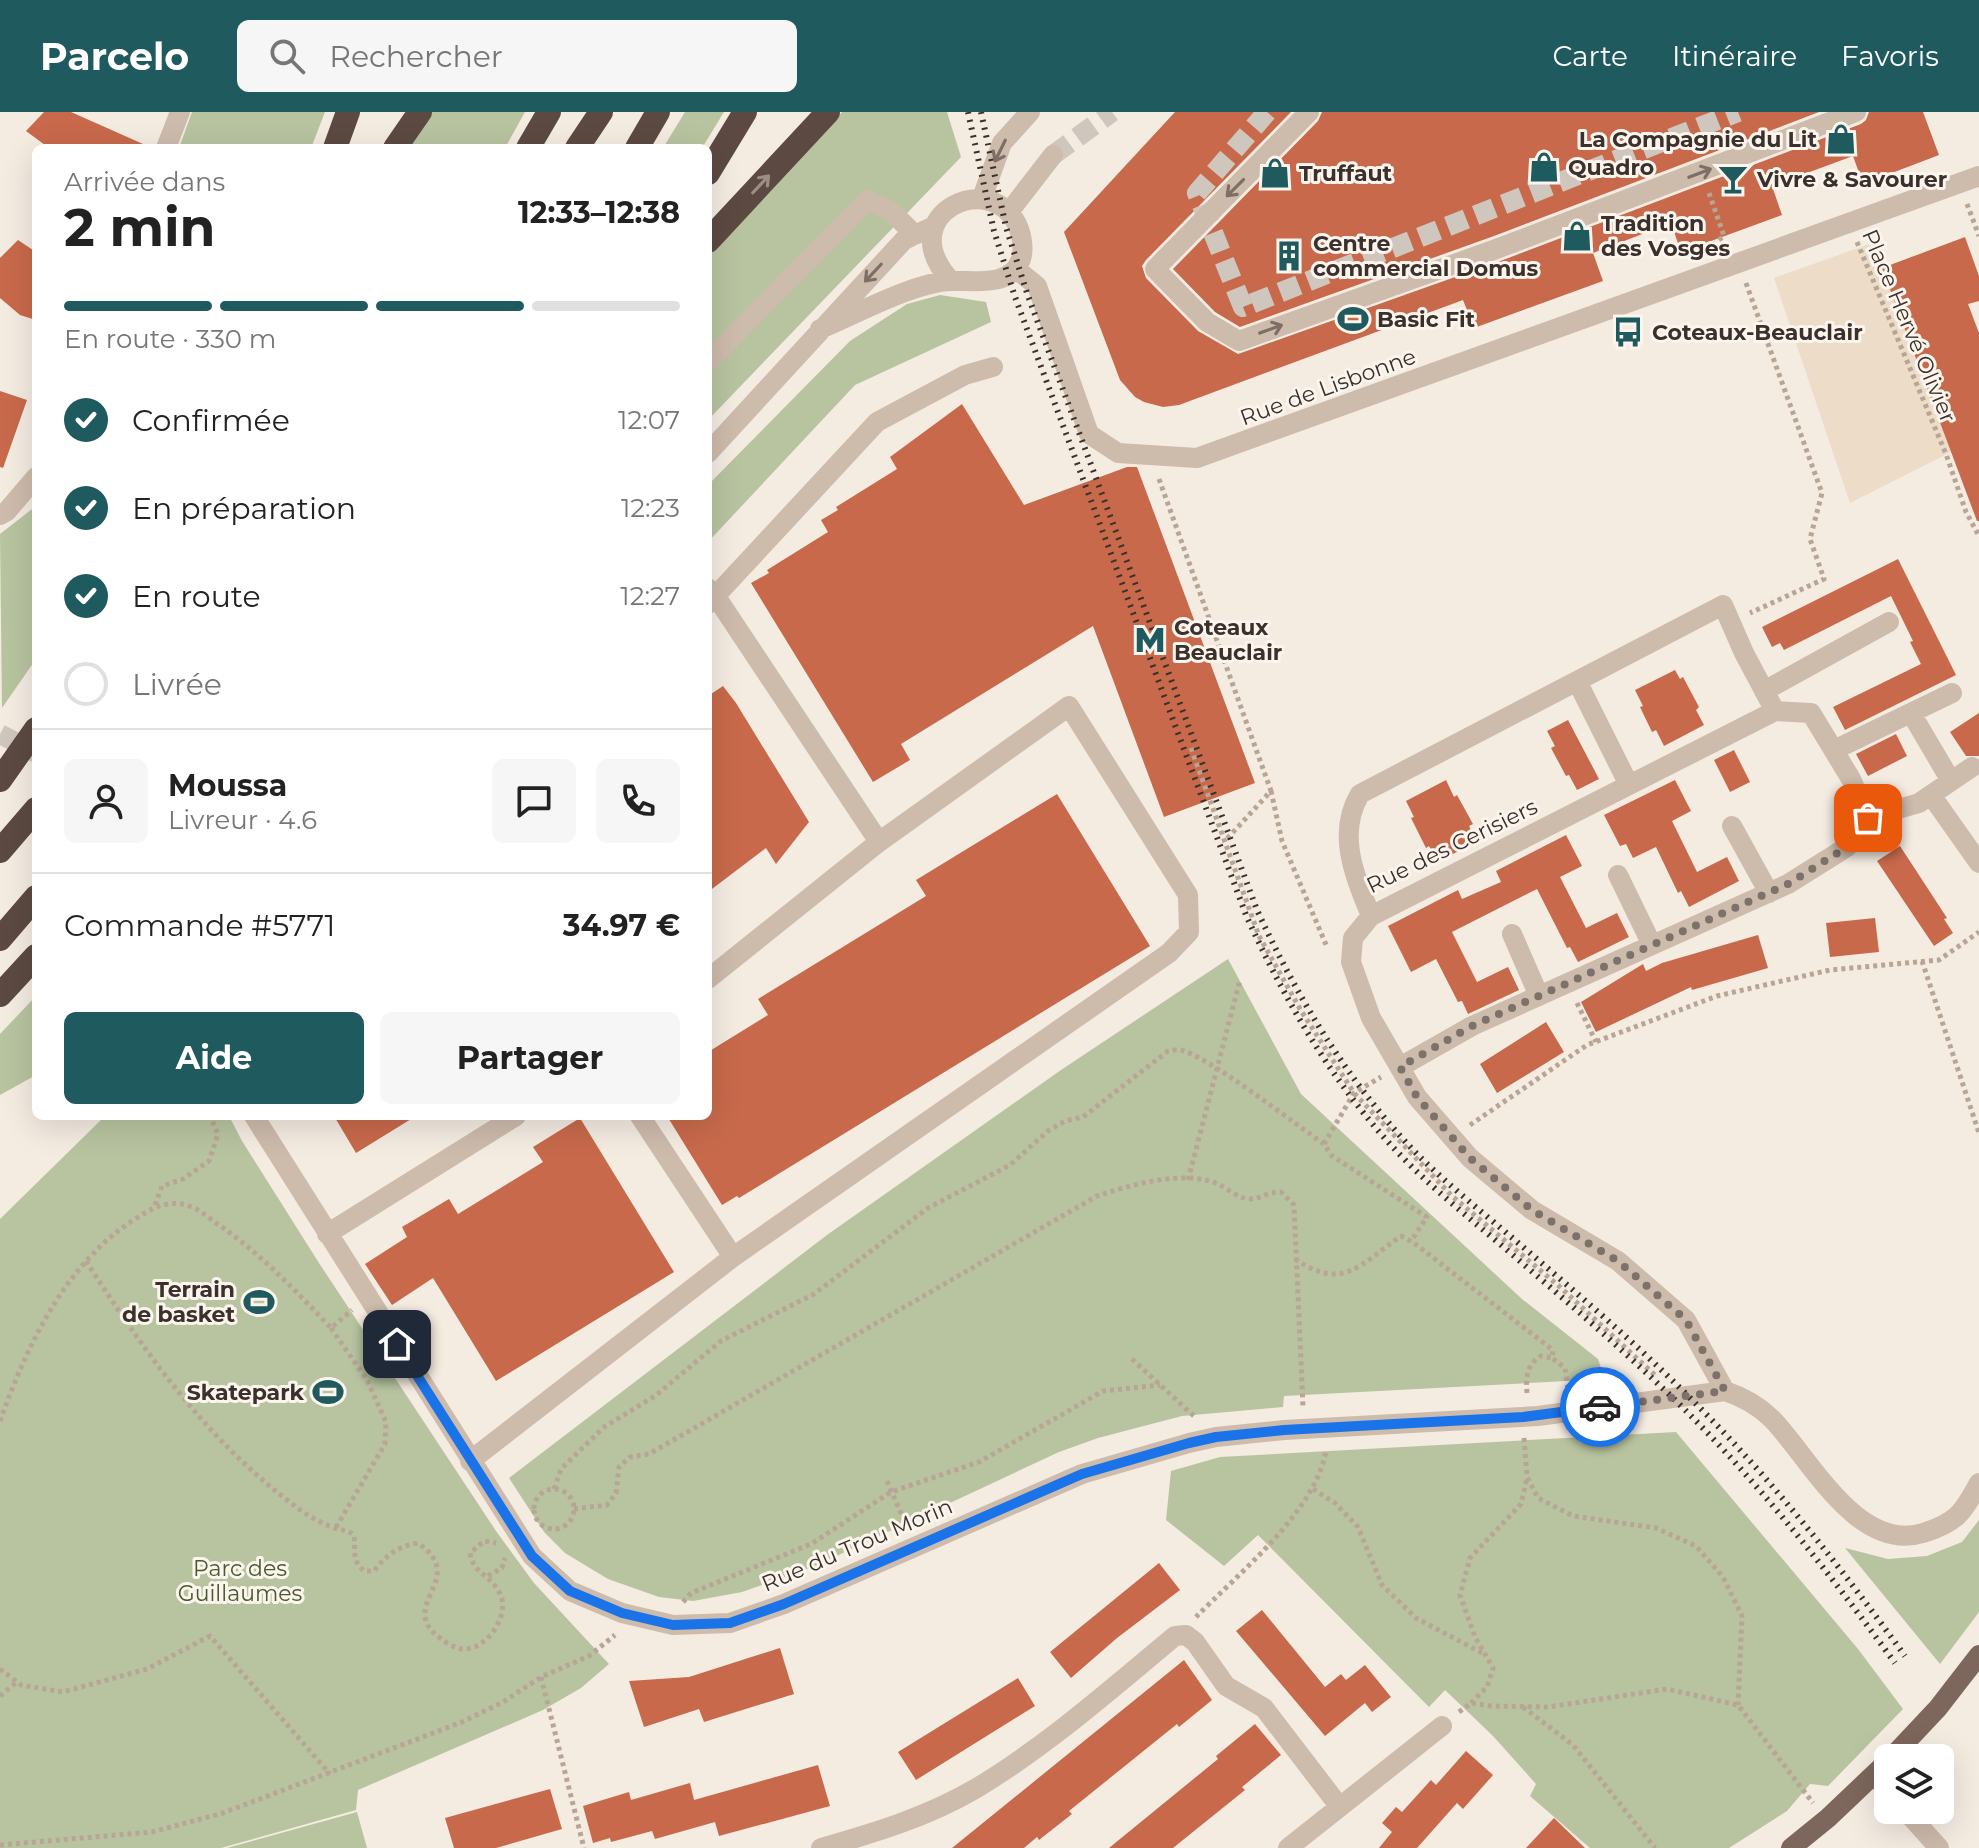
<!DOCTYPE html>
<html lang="fr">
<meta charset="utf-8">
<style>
:root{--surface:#fff;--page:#f6f6f6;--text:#222;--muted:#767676;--line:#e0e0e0;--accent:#1f5a5e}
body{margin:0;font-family:Montserrat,sans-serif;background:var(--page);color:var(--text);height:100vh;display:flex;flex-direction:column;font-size:30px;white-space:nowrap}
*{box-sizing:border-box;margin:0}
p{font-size:26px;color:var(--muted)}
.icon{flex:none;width:44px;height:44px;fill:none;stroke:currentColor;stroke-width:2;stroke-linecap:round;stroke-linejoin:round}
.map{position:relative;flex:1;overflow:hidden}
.side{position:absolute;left:32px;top:32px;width:680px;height:976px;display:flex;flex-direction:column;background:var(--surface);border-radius:12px;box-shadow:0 8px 32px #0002}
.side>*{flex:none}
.controls{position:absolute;left:1874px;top:1632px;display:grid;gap:16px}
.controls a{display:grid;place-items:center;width:80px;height:80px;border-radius:12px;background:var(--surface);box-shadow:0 8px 32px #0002;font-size:40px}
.pin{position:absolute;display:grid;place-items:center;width:68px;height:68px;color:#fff;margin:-34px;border-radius:16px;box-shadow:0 4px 12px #0006}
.courier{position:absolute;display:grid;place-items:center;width:80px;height:80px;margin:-40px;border:6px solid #1a73e8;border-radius:50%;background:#fff;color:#222;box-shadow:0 2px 10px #0007}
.overview em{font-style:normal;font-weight:700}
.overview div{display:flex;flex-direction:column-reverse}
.overview{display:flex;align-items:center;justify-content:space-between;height:136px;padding:0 32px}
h1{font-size:52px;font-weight:700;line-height:60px}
.bar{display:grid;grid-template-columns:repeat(4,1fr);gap:12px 8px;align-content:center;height:96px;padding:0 32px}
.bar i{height:10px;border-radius:6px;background:var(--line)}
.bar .selected{background:var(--accent)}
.bar p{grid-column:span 4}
.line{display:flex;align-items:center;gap:20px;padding:0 32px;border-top:2px solid var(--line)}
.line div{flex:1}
.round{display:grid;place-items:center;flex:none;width:84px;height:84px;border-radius:12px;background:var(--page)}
ol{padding:0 32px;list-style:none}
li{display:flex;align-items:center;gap:24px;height:88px}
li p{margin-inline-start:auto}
li .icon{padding:8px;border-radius:50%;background:var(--accent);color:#fff;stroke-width:4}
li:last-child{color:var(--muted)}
li i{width:44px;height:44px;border:4px solid var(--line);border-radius:50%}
.button{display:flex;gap:16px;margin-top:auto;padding:16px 32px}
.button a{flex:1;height:92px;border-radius:12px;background:var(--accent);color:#fff;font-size:32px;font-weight:700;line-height:92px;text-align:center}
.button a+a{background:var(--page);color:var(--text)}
header{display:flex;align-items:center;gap:48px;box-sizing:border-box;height:112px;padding:0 40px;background:var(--accent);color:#fff}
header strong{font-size:38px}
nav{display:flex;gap:44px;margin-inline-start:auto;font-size:28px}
.search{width:560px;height:72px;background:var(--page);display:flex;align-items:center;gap:20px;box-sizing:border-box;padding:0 28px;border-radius:12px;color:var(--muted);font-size:30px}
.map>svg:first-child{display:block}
.green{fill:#b8c4a0}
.plaza{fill:#ecdcc8}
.building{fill:#c8694b}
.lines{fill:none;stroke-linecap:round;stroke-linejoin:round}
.minor-tunnel{stroke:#cfc6bd;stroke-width:20;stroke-dasharray:20 10;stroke-linecap:butt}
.path{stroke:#b9a596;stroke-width:5;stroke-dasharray:4 4;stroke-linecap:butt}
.minor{stroke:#cdbbac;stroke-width:20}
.major{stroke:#7d675c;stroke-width:20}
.highway{stroke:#5c4a42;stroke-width:24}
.rail{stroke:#3b302b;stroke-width:6;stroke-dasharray:2 6;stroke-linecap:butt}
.oneway{stroke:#7d6f65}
.oneway2{stroke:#9c8e87}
.done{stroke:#7c716b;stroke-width:8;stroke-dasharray:0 14.4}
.route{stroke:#1a73e8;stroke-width:10}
.labels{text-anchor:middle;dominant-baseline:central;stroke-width:6;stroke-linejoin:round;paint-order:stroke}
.poi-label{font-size:22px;font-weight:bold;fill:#3b302b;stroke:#fbf5ee;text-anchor:start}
.street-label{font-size:22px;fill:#3b302b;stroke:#fbf5ee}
.park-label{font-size:22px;fill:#4a5a2e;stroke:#fbf5ee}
</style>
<header>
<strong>Parcelo</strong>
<div class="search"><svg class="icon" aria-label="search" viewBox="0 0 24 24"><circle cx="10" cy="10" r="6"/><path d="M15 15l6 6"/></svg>Rechercher</div>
<nav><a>Carte</a><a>Itinéraire</a><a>Favoris</a></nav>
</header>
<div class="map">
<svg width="1979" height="1736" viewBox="0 0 1979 1736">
<rect width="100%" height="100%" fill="#f4ebe1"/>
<path class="green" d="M192,0H325L311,36H179Z
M432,0H525L505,36H409Z
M685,0H724L702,36H663Z
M842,0H947L961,45L708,308V145Z
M940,183L986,190L991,210L855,273L708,430V373L850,229L907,192Z
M36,394V547L2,596L0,422Z
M1228,847L1301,982L1522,1187L1598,1247L1605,1267L1284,1284L1283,1295L1182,1304L1098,1326L1059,1340L813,1455L742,1480L693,1489L659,1485L608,1467L565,1441L544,1420L509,1366L827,1123L1061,958Z
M36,884V963L0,983V922Z
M105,1004H229L242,1029L319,1151L496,1419L534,1471L609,1552L581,1576L543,1598L358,1678L356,1698L221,1736H0V1107Z
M1676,1320L1858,1537L1903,1597L1828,1674L1810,1672L1787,1699L1729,1736H1590L1530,1684L1536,1672L1493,1624L1445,1578L1429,1595L1258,1423L1224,1454L1166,1408L1171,1359L1220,1345Z
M1979,1408V1500L1940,1552L1845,1436L1888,1447L1927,1444L1962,1430Z
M357,1700L367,1736H227Z"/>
<path class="plaza" d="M1875,130L1951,340L1850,391L1774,166Z"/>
<path class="building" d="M44,0H71L152,36H49L26,19Z
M1175,0H1291L1146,148L1142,154L1146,166L1198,219L1238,242L1503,148L1861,12L1866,8L1869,0H1923L1939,43L1863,72L1853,44L1772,74L1782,103L1681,140L1671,111L1593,141L1603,169L1474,216L1463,188L1179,293L1163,295L1144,290L1135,285L1120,268L1064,120Z
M1322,0H1819L1494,124L1240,215L1215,200L1173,157L1318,9Z
M1965,125L1979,164V189L1968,192L1979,221V409H1977L1882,156Z
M18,128L36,140V208L20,203L0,186V146Z
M0,279L27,288L3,356L0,355Z
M962,292L1024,393L1127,355H1137L1255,671L1164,705L1093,514L901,632L910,648L873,670L751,471L769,461L767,458L828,420L821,408L838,398L836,395L897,357L890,345Z
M1898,447L1956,563L1845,618L1833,595L1921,552L1910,530L1913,529L1891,484L1784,538L1780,531L1772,535L1762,515Z
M1675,558L1680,567L1683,565L1699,595L1696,598L1704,613L1664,634L1656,618L1652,620L1640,595L1643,594L1635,578Z
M723,574L736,591L809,710L776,752L766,736L708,780V584Z
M1979,601V644H1966L1950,620Z
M1568,608L1599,667L1577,678L1569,663L1566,664L1551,636L1555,634L1547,619Z
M1896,622L1907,644L1868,664L1856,642Z
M1734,638L1750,670L1730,680L1714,648Z
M1446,668L1454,685L1457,683L1473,712L1469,714L1477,729L1438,750L1429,734L1426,736L1411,706L1414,705L1406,689Z
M1675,668L1691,699L1672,709L1697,760L1727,745L1739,769L1689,795L1681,779L1678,781L1656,735L1633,746L1626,732L1620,734L1604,703Z
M1057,682L1150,834L739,1086L737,1084L722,1093L667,1004H708V940L768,903L758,887L926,784L916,768Z
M1566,723L1582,754L1560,765L1586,816L1617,801L1629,825L1578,850L1570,835L1567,836L1537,777L1452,820L1477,870L1508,855L1519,878L1468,902L1462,889L1458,890L1436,847L1411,860L1388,814L1458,778L1462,787L1501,770L1496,759Z
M1900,734L1947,806L1944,807L1953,821L1934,834L1877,749Z
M1875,806L1879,840L1830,845L1826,811Z
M1758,823L1768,856L1692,878L1691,875L1596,920L1581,890L1643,852L1646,859L1662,851Z
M1546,910L1564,940L1497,981L1480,952Z
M334,1004H416L356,1041Z
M580,1006L674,1160L496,1269L433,1166L392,1193L365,1152L407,1125L402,1115L449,1087L458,1102L543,1050L533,1035Z
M1159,1451L1180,1478L1117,1526L1071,1566L1050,1540Z
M1262,1498L1325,1575L1341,1562L1346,1568L1365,1553L1391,1585L1372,1600L1365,1591L1325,1624L1236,1519Z
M780,1536L794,1582L704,1610L699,1597L644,1615L629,1569L689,1565Z
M1184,1548L1212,1588L1179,1615L1177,1612L1069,1699L1072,1702L1039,1728L1037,1725L1024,1736H952Z
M1018,1566L1035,1594L916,1668L898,1640Z
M1255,1612L1281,1643L1242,1675L1245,1678L1173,1736H1109L1218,1647L1216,1644Z
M1466,1639L1493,1663L1463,1697L1457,1691L1417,1736H1379L1392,1720L1382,1711L1396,1695L1402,1700L1431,1668L1436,1673Z
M818,1653L830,1694L719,1724L715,1710L655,1727L652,1719L611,1730L610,1726L593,1731L583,1694L629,1680L631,1688L690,1671L694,1688Z
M550,1677L562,1717L496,1736H454L445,1706Z
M1554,1706L1585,1736H1526Z"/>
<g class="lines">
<path class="minor-tunnel" d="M1267,0L1197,81L1243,195L1738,0
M1053,43L1112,0
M0,622L36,641"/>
<path class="path" d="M1709,81L1724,124L1711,134
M1967,92L1979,124
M1857,130L1946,342L1966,400L1979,424
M1746,171L1822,381L1810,427L1824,467L1750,501
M1159,367L1271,679L1225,729
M1191,636L1259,824L1300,897L1354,981L1452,1084L1560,1175L1657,1265
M1271,679L1282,729L1327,835
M1922,849L1979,1021
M1577,891L1596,930
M1470,1013L1587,933L1717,884L1830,858L1939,848L1979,820
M1324,1032L1354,981L1381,965
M1188,1068L1240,868
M155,1093L162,1074L183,1067L209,1049L218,1022L210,1004
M1295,1147C1344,1180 1360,1152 1401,1124L1414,1131L1553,1238L1552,1246L1565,1256L1568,1278
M86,1149C144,1239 207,1329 295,1394C305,1402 319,1410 332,1415C340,1419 347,1417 354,1423C356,1438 351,1448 364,1459H374C386,1443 399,1434 418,1431C470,1467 395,1493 440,1526C446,1531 454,1536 462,1537C486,1539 509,1505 501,1484C492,1462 474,1464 470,1441L484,1429L496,1431
M331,1216L367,1268L386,1310L385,1332L335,1417
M1132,1247L1196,1306
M1527,1281C1526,1265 1526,1253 1541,1244L1552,1246
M0,1309C27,1234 64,1154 132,1109C152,1096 170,1085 194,1096C203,1100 211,1108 219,1113C261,1142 296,1179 331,1216L352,1198
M1524,1326L1527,1365L1538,1386L1573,1404L1656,1416L1696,1434L1723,1465L1742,1504L1738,1593
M887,1369L907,1415
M554,1377L561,1357L604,1315L655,1284L721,1229L814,1182L928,1096L1010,1053L1048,1019L1065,1009L1083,1005L1168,939C1172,939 1176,937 1180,938C1204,941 1299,1015 1324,1032L1332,1044L1427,1105L1411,1129
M1313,1377L1335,1391L1358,1415L1382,1473L1416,1506L1484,1542
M534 1397a20 20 0 1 1 40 0a20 20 0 1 1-40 0Z
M574,1397L607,1393L616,1381L619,1355L630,1345L649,1342L1097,1084C1131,1073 1174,1060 1210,1069C1223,1072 1237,1087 1250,1087C1261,1087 1267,1080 1281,1080L1294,1093L1303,1295
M488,1464L502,1456L505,1446
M683,1490L691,1481L811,1432L891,1380L979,1350L1103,1279L1160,1273
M1196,1505C1239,1461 1315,1400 1326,1339
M0,1557L21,1573L63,1580L147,1557L210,1524L330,1662
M541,1565L584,1736
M0,1584L17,1570
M1471,1591L1487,1575L1493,1556L1475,1525L1460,1483L1470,1446L1521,1392L1527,1366
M1523,1595L1573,1633L1655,1736
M1459,1600L1471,1591L1491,1594L1548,1595L1667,1577L1738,1593L1813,1691
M0,1733L152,1720L223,1701L462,1610L503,1590L541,1565L589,1544L615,1523"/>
<path class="minor" d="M1309,0L1155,157L1207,210L1239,229L1499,136L1856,0
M166,36L180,0
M982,86L1002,31L1030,0
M1009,100L1053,43
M1016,157L1037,174L1089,322L1118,341L1197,346L1979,64
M820,217C855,203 914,170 951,169C974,168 1011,176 1021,147C1024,137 1022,126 1019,117C995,54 889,101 951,169
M708,250L867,88L891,99L915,123
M708,341L904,128L932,115
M0,403L7,399L36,365
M708,476L715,483L879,730
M708,492L877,310L965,263L993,255
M1578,571L1629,673
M1764,579L1889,510
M1911,601L1951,669
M1834,638L1952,581
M1931,683L1979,751
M1868,706L1919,691L1972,655
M1732,714L1769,781
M1618,763L1652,833
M1371,804C1355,764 1336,722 1360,682L1723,493L1744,541L1775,599
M1512,822L1539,884
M1400,955L1472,914L1788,772L1847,735L1868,706L1851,667L1811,601L1775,599L1371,804L1353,826L1351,850L1371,906L1417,985L1470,1046L1532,1098L1618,1149L1686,1208L1725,1279C1743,1285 1758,1293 1772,1307C1810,1346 1857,1441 1923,1421C1956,1411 1963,1401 1979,1371
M254,1004L532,1444L570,1479L622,1501L673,1513L730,1511L784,1492L1082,1362L1189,1331L1216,1325L1284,1318L1538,1304L1725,1279
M640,1004L733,1145
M327,1122L516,1004
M470,1349L733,1145L1169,841L1189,820L1188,783L1069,594L879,730L708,867
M1874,1663L1888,1679
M1905,1698L1939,1736
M821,1736C874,1721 927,1705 975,1677C1047,1634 1111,1577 1175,1524L1186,1523L1195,1530L1226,1574L1264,1596L1339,1694
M1288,1736L1442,1614"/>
<path class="major" d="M1891,1646L1938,1596L1979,1543
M1791,1736L1828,1706L1888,1649"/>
<path class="highway" d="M335,36L348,0
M395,36L420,0
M528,36L549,0
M577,36L601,0
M637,36L658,0
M708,61L745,0
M708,129L828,0
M0,668L36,617
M0,739L36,697
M0,827L36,785
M0,883L36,844"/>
<path class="rail" d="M968,0L994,119L1015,185L1246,803C1287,893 1337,979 1407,1050C1439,1082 1473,1109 1507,1138C1564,1187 1620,1235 1674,1287C1757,1368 1827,1458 1895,1551
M981,0L1006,115L1027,181L1257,798C1298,887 1348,970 1416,1041C1447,1072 1482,1100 1516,1129C1573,1178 1630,1226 1683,1279C1766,1360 1837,1450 1905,1544"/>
</g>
<defs><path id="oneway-shaft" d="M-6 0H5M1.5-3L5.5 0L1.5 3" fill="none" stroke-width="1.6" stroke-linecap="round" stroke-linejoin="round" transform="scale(2)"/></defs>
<g class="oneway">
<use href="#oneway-shaft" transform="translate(1000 39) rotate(116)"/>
<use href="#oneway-shaft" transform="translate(1700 61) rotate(-21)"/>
<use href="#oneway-shaft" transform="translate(1235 76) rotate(135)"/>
<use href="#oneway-shaft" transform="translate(873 161) rotate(133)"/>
<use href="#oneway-shaft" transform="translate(1271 217) rotate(-20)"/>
</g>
<use class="oneway2" href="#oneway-shaft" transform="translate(761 72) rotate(-47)"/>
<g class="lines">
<path class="done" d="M1600,1295L1725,1279L1686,1208L1618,1149L1532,1098L1470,1046L1417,985L1400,955L1472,914L1788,772L1847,735L1868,706"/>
<path class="route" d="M397,1232L532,1444L570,1479L622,1501L673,1513L730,1511L784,1492L1082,1362L1189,1331L1216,1325L1284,1318L1523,1305L1600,1295"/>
</g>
<defs>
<g id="shop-bare" transform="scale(2.4)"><path d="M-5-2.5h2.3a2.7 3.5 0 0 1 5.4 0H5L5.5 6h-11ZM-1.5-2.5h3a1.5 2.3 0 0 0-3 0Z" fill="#1f5a5e" stroke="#fbf5ee" stroke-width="2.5" paint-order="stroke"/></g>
<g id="bar-bare" transform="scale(2.4)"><path d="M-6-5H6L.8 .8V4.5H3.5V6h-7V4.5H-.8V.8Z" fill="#1f5a5e" stroke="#fbf5ee" stroke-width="2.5" paint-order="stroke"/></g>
<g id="building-bare" transform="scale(2.4)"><path d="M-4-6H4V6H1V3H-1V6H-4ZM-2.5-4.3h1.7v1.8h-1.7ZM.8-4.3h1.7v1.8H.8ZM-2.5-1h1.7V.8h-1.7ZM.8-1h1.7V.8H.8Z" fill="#1f5a5e" stroke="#fbf5ee" stroke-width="2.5" paint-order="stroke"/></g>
<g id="stadium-bare" transform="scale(2.4)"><path d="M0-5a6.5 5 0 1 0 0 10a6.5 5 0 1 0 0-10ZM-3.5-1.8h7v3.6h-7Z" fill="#1f5a5e" stroke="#fbf5ee" stroke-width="2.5" paint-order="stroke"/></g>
<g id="bus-bare" transform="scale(2.4)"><path d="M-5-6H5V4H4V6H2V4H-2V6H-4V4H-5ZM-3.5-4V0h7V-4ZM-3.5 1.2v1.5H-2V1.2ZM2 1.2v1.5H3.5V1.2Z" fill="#1f5a5e" stroke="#fbf5ee" stroke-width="2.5" paint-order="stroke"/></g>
<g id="metro-bare" transform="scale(2.4)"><path d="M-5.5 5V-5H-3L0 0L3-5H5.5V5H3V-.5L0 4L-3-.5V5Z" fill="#1f5a5e" stroke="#fbf5ee" stroke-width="2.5" paint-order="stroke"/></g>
</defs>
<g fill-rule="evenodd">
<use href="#shop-bare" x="1841" y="27"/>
<use href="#shop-bare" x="1544" y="55"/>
<use href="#shop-bare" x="1275" y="61"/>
<use href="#bar-bare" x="1733" y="67"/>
<use href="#shop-bare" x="1577" y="124"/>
<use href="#building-bare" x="1289" y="144"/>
<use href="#stadium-bare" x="1353" y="207"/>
<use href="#bus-bare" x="1628" y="220"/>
<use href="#metro-bare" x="1150" y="528"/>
<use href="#stadium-bare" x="259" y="1190"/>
<use href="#stadium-bare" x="328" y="1280"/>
</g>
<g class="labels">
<g class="poi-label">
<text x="1817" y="27" text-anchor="end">La Compagnie du Lit</text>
<text x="1568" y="55">Quadro</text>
<text x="1299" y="61">Truffaut</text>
<text x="1757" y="67">Vivre &amp; Savourer</text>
<text x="1601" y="111">Tradition<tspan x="1601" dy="25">des Vosges</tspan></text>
<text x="1313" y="131">Centre<tspan x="1313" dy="25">commercial Domus</tspan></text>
<text x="1377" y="207">Basic Fit</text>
<text x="1652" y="220">Coteaux-Beauclair</text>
<text x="1174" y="515">Coteaux<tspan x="1174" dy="25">Beauclair</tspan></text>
<text x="235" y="1177" text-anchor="end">Terrain<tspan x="235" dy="25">de basket</tspan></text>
<text x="304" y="1280" text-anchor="end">Skatepark</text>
</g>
<g class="street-label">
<text transform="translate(1909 214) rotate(67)">Place Hervé Olivier</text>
<text transform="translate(1328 275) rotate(-20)">Rue de Lisbonne</text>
<text transform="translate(1452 734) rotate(-26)">Rue des Cerisiers</text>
<text transform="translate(857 1433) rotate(-23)">Rue du Trou Morin</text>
</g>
<g class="park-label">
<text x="240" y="1456">Parc des<tspan x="240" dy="25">Guillaumes</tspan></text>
</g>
</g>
</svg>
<div class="controls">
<a><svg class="icon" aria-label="layers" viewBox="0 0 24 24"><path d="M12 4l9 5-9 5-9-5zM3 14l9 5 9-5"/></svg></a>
</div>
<div class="pin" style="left:1868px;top:706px;background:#ea580c"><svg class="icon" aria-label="bag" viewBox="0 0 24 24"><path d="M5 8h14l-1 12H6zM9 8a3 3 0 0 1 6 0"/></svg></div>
<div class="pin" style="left:397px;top:1232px;background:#1f2937"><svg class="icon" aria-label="home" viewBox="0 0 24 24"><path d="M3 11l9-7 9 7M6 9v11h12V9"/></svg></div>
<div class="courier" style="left:1600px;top:1295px"><svg class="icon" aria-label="car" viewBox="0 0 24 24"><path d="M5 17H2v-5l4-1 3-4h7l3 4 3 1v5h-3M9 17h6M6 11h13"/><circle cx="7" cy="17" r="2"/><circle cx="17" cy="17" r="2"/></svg></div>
<section class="side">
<div class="overview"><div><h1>2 min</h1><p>Arrivée dans</p></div><em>12:33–12:38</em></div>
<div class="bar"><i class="selected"></i><i class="selected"></i><i class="selected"></i><i></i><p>En route · 330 m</p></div>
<ol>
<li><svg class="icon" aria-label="check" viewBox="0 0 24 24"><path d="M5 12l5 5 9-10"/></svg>Confirmée<p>12:07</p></li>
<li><svg class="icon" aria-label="check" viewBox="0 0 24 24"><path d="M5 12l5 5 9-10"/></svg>En préparation<p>12:23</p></li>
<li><svg class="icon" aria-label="check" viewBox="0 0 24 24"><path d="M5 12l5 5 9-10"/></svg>En route<p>12:27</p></li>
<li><i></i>Livrée</li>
</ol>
<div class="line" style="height:144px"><a class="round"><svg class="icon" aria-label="person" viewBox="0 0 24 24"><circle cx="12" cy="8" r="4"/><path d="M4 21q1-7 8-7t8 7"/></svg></a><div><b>Moussa</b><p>Livreur · 4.6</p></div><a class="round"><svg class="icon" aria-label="chat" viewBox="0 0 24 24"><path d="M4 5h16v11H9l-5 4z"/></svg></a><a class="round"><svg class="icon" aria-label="phone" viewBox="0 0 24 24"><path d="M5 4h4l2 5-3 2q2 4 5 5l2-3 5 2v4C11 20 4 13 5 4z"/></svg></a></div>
<div class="line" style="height:104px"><div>Commande #5771</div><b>34.97 €</b></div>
<div class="button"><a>Aide</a><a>Partager</a></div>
</section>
</div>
